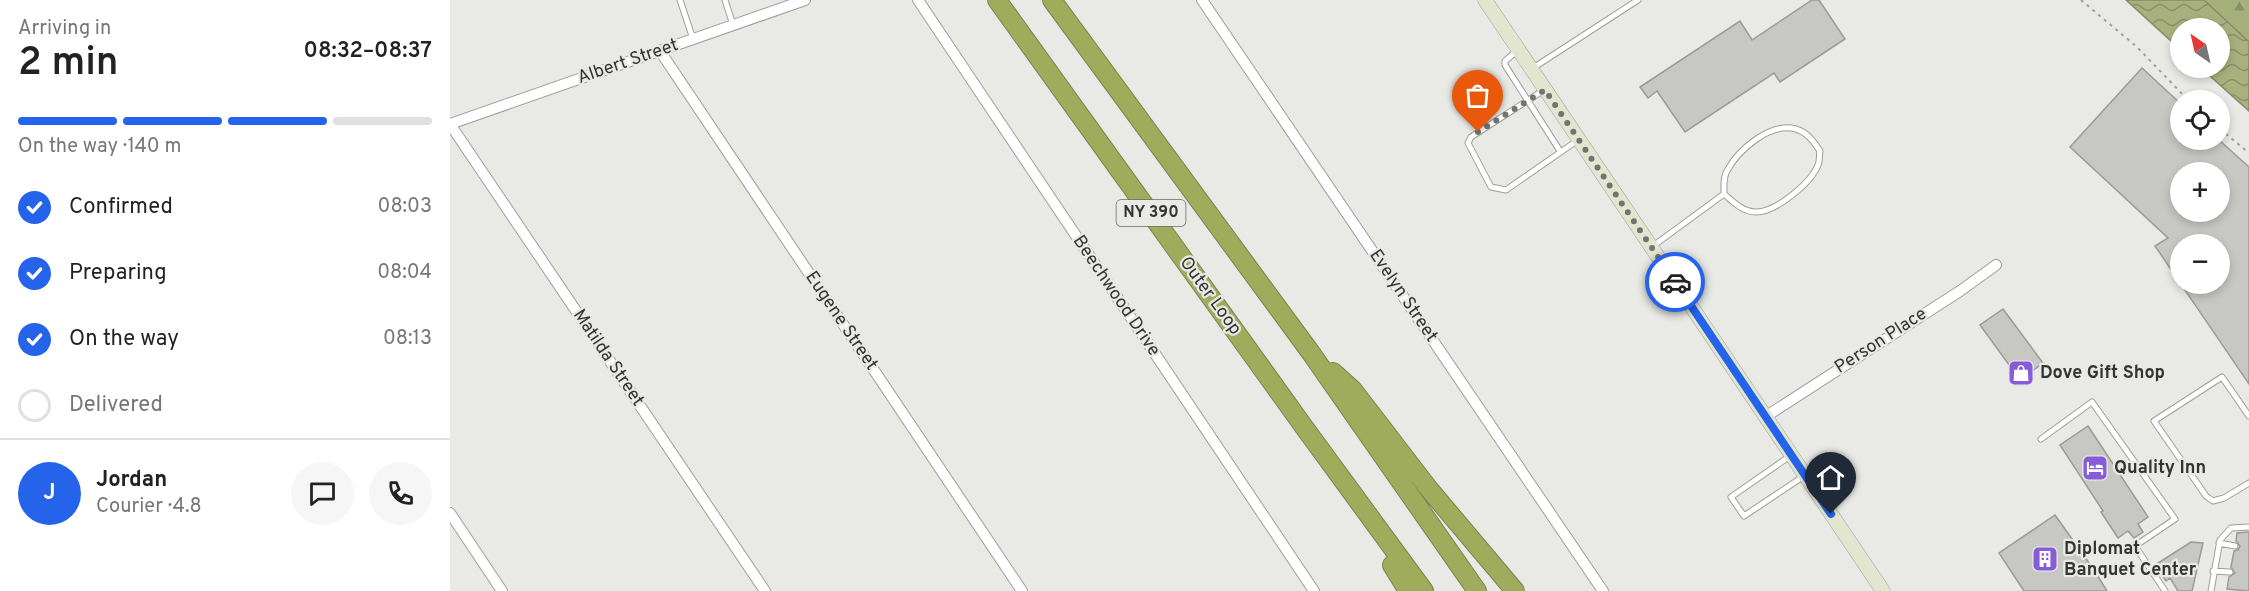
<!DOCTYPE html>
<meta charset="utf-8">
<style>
:root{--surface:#fff;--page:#f6f6f6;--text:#222;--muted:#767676;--line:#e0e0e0;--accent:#2563eb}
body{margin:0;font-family:Overpass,sans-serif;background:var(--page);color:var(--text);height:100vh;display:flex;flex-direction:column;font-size:22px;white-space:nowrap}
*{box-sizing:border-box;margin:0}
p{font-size:20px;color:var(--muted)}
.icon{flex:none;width:33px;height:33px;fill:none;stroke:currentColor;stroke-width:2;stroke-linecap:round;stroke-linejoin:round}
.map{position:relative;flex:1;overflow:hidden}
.details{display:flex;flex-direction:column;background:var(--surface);width:450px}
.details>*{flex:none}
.needle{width:39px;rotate:326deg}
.tools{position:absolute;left:1720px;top:18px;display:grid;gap:12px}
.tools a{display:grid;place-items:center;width:60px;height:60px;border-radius:50%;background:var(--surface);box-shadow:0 3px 9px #0003;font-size:30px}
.pin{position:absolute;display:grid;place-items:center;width:51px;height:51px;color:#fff;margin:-62px -26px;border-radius:50% 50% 50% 0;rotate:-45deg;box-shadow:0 0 6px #0007}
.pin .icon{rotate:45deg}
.courier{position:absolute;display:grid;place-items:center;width:60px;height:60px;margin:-30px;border:4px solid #2563eb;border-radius:50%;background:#fff;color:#222;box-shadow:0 2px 8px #0007}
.head em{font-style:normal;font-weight:600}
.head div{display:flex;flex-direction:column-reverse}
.head{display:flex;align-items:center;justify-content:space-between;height:102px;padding:0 18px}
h1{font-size:39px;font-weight:600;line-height:45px}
.bar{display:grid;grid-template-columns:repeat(4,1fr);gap:9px 6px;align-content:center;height:72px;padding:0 18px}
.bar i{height:8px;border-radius:4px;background:var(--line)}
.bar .active{background:var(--accent)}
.bar p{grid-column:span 4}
.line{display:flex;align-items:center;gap:15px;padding:0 18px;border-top:2px solid var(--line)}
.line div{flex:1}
.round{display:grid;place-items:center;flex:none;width:63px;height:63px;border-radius:32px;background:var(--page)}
ol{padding:0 18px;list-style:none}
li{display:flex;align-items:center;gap:18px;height:66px}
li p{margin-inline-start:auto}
li .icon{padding:6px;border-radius:50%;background:var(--accent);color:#fff;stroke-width:4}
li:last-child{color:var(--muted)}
li i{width:33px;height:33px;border:3px solid var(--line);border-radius:50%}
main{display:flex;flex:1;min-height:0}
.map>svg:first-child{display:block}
.forest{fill:url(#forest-firs)}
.water{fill:url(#water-waves);stroke:#858c67;stroke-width:1.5}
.building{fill:#c7c7c4;stroke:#9a9b98;stroke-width:1.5;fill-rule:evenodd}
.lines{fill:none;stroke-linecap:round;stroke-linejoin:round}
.lane-casing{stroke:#9e9f9c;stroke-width:7}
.street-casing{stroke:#9e9f9c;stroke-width:12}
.secondary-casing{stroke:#9e9f9c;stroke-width:15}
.highway-casing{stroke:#7a824e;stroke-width:20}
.path{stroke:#a0a09e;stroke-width:2;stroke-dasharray:3 4.5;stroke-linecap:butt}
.lane{stroke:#fff;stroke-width:5}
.street{stroke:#fff;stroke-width:10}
.secondary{stroke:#e2e6ce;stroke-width:14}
.highway{stroke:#9fac5c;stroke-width:18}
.done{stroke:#737372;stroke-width:6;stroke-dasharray:0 10.8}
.route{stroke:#2563eb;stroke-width:8}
.labels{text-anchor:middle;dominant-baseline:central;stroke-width:4.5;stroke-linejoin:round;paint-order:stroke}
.shield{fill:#e9e9e6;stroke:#6a6a69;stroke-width:1.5}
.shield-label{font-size:16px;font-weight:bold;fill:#343433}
.street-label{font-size:18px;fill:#343433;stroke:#e9e9e6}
.poi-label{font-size:18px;font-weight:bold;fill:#343433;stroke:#e9e9e6;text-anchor:start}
</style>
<main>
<section class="details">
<div class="head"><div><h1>2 min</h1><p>Arriving in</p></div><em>08:32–08:37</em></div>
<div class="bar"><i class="active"></i><i class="active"></i><i class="active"></i><i></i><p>On the way · 140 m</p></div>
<ol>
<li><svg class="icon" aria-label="check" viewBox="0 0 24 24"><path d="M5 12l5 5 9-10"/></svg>Confirmed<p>08:03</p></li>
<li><svg class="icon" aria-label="check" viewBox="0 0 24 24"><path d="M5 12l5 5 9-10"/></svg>Preparing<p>08:04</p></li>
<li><svg class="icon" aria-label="check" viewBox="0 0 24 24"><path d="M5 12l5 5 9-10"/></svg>On the way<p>08:13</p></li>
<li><i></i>Delivered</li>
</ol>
<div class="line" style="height:108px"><b class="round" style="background:var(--accent);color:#fff">J</b><div><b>Jordan</b><p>Courier · 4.8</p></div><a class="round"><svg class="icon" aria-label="chat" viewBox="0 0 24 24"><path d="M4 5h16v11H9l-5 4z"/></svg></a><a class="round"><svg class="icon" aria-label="phone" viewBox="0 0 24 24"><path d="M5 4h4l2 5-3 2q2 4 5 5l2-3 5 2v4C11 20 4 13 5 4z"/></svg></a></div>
</section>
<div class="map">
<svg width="1799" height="591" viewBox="0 0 1799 591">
<defs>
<pattern id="forest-firs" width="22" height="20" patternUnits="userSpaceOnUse" patternTransform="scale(1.5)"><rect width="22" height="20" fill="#a6b07b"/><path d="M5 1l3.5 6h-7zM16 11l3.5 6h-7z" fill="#889065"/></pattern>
<pattern id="water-waves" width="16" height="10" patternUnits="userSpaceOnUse" patternTransform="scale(1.5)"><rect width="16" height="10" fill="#a8b17d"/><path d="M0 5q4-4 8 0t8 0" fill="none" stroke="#8a9167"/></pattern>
</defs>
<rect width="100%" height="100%" fill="#e9e9e6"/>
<path class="forest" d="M1754,0H1799V42Z"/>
<path class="water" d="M1676,0H1754L1799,42V111L1751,68H1770V28H1731V50Z"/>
<path class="building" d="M1362,0H1369L1395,39L1330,82L1324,73L1235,132L1207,91L1198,98L1190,87L1290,21L1302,40Z
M1692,68L1731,104V140H1769L1799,167V384L1705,246L1718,238L1620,147ZM1731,172H1770V212H1731ZM1731,244H1770V284H1731Z
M1553,309L1593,363L1570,380L1530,325Z
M1638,426L1698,517L1688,524L1693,532L1684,538L1678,531L1668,538L1651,512L1653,511L1610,445Z
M1605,515L1644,570L1657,591H1574L1549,553Z
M1797,532H1799V591L1777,589L1779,577L1785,573L1781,567L1784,551L1788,550L1790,546L1786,541L1787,533Z
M1741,542L1753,543L1742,591H1728L1720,578L1716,581L1705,565Z"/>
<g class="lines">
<g class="lane-casing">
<path id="lane" d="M230,0L243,39
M275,0L283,25
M1068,50L1055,61V65L1110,151
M1083,68L1188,0
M1094,90L1021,137L1018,143L1041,187L1056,190L1128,140
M1203,246L1274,194C1274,187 1273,177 1277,171C1288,150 1320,122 1346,129C1357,132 1364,142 1370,151C1369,155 1370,161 1368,165C1361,183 1326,212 1306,212C1293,212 1283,202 1274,194
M1799,416L1772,377L1704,421L1756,496L1763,501L1774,498L1799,483
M1591,439L1642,402L1725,519L1685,546L1715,591
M1340,456L1281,497L1294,516L1354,476
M1769,543L1785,546
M1763,571L1780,572
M1761,591L1770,540L1781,528L1799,527"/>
</g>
<g class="street-casing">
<path id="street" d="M468,0L864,591
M752,0L1153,591
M210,51L572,591
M0,124L315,591
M0,124L355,0
M1315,417L1510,291L1546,265
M0,513L52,591"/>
</g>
<g class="secondary-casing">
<path id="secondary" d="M1035,0L1433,591"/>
</g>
<g class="highway-casing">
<path id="highway" d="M547,0L854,427L974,591
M602,0L861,353L1027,591
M883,372L903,390L979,489L1065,591
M942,565L958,591"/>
</g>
<path class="path" d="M1631,0L1687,47L1738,100
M1770,129L1799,153"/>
<use href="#lane" class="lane"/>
<use href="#street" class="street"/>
<use href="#secondary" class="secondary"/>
<use href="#highway" class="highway"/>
</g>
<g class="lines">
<path class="done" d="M1028,132L1095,90L1225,282"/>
<path class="route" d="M1225,282L1381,514"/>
</g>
<defs>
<g id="shop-square" transform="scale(1.35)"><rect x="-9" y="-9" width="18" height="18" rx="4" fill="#875cd6" stroke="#e9e9e6"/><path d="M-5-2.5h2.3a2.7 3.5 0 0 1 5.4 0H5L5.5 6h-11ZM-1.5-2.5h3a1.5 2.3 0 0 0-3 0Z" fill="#fff"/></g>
<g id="hotel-square" transform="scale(1.35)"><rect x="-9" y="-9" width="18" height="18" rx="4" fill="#875cd6" stroke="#e9e9e6"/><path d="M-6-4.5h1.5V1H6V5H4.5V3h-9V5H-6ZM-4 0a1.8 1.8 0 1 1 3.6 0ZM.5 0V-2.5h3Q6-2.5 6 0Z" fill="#fff"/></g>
<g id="building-square" transform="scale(1.35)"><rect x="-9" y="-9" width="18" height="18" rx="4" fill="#875cd6" stroke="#e9e9e6"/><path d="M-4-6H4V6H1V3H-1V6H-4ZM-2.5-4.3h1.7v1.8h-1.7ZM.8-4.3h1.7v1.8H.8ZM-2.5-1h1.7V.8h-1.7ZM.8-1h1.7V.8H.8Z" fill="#fff"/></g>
</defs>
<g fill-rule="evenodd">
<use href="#shop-square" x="1571" y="373"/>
<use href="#hotel-square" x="1645" y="468"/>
<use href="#building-square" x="1595" y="559"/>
</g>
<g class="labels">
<rect class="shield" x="666.5" y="200" width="69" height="26" rx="4.5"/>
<g class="shield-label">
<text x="701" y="213">NY 390</text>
</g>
<g class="street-label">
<text transform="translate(178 62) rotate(-19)">Albert Street</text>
<text transform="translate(666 296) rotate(56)">Beechwood Drive</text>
<text transform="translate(760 296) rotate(54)">Outer Loop</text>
<text transform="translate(953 296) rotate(56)">Evelyn Street</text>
<text transform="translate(391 321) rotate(56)">Eugene Street</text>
<text transform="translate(1431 341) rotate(-33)">Person Place</text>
<text transform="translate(158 358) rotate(56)">Matilda Street</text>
</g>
<g class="poi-label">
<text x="1590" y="373">Dove Gift Shop</text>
<text x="1664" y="468">Quality Inn</text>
<text x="1614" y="549">Diplomat<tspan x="1614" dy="21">Banquet Center</tspan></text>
</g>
</g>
</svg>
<div class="tools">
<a><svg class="needle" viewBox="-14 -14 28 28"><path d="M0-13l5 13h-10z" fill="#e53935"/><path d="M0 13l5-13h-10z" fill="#767676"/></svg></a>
<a><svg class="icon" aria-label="locate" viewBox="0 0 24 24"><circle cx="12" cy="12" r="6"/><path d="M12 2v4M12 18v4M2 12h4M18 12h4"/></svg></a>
<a>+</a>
<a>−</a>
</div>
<div class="pin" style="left:1028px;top:132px;background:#ea580c"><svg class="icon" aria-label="bag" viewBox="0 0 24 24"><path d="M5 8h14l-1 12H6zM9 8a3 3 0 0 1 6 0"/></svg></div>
<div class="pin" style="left:1381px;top:514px;background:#1f2937"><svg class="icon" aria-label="home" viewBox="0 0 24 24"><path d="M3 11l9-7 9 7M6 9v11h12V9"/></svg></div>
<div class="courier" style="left:1225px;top:282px"><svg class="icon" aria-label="car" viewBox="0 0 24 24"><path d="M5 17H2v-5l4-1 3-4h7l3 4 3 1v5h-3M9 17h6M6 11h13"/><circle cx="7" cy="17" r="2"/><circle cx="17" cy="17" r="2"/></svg></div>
</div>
</main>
